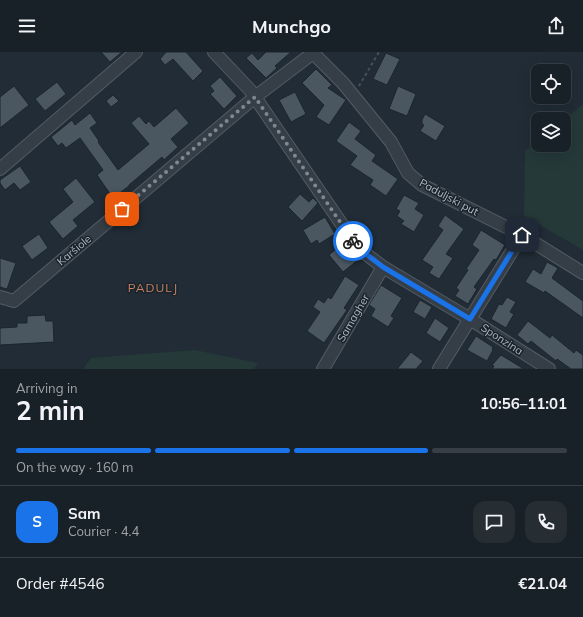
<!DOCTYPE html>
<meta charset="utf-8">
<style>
:root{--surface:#192128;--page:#262e34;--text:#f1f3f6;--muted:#9fa3a8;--line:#373e45;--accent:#1a73e8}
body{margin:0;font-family:Mulish,sans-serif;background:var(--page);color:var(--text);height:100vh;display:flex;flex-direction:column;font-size:15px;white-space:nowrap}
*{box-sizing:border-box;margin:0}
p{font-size:13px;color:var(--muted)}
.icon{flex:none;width:22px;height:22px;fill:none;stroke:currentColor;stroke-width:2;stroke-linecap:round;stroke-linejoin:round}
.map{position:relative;height:317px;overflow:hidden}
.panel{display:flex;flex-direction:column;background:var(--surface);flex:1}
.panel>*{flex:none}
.tools{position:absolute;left:531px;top:12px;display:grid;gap:8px}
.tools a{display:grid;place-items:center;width:40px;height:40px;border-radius:8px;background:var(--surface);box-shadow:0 4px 16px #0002,0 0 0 1px var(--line);font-size:20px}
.pin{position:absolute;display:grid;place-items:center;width:34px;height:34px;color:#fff;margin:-17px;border-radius:8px;box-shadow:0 2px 6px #0006}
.courier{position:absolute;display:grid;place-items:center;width:40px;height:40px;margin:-20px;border:3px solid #1a73e8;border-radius:50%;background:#fff;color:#222;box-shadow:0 1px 5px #0007}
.overview em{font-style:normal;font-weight:700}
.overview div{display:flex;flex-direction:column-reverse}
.overview{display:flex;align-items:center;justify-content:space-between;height:68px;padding:0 16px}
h1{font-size:26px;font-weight:700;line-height:30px}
.bar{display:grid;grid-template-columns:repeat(4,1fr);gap:6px 4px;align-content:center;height:48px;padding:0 16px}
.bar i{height:5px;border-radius:3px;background:var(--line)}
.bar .current{background:var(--accent)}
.bar p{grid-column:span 4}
.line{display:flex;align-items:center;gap:10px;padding:0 16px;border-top:1px solid var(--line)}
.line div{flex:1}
.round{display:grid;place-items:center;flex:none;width:42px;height:42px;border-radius:12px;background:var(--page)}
header{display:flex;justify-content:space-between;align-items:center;height:52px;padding:0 16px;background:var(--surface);font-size:18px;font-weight:700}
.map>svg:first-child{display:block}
.green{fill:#243938}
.building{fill:#4a5761;stroke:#1c252d}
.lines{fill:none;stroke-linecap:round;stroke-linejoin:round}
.minor-casing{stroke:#525c64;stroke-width:14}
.path{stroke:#435556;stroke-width:2;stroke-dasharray:3 3;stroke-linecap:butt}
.minor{stroke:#353e46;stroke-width:12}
.done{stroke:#7d8892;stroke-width:4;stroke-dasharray:0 7.2}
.route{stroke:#1a73e8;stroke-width:5}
.labels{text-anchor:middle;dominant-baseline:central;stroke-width:3;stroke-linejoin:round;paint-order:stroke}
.street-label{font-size:11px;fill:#afb9c3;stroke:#1a232b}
.neighbourhood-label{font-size:12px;letter-spacing:1px;fill:#cb8562;stroke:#1a232b}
</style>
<header><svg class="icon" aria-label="menu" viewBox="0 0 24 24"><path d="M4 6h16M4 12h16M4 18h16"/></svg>Munchgo<svg class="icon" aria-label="share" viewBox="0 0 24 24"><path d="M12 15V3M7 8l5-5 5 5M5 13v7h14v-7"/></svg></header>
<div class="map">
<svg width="583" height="317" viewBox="0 0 583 317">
<rect width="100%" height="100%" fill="#212c36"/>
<path class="green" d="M583,52V198L524,164L525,99L538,89V93H564V68Z
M195,298L258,311L254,317H83L91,306Z"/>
<path class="building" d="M101,0H122L110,10Z
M166,0H186L203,19L193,29L173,7L165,13L160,7Z
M266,0H291L275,14L277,16L266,26L246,6L252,1L258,8Z
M386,1L400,7L387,33L373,27Z
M316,17L332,33L328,36L346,48L329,73L316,65L324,53L302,31Z
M220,25L237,44L224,57L210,42L214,39L210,34Z
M57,30L66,42L45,59L35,47Z
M14,34L29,53L0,76V45Z
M398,34L416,42L407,64L389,57Z
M295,40L306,62L291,70L279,48Z
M113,43L119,49L111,55L106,49Z
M176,56L189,71L171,87L178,95L164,108L162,105L129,133V134L113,146L97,123L103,118L80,86L66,96L62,91L58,94L51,85L72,68L75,73L90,61L97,71L90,76L99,89L98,90L118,118L149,92L131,71L139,64L146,72L149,69L154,75Z
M425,62L445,74L436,89L420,79L424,73L422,72V68Z
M349,70L361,79L355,87L376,103L372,109L398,127L386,144L370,133L373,128L350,113L357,104L336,89Z
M20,114L31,130L20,138L14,131L5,138L0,131V128Z
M76,126L95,150L73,168L78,174L63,187L49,170L73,150L63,137Z
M300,142L309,150L313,146L318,151L302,169L288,155Z
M404,143L419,151L415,157L424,163L414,180L401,172L404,169L397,164L400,159L396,157Z
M445,163L464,177L446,202L453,206L439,227L429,221L433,215L422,208L443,178L438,174Z
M325,165L335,182L319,192L317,188L311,192L303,178Z
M481,178L505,193L496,208L494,207L474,235L477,237L468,252L455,244L459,238L456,236L468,218L466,217L479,198L472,193Z
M39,182L48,196L32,208L22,194Z
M343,191L358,208L343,220L329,203Z
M0,206L16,211L7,237L0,235Z
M547,210L558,216L552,226L583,249V266L545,239L544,241L525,230L533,217L541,222Z
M345,224L359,233L344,256L347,258L324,291L307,279L320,260L313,255L318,247L324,251L328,245L331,247Z
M381,233L402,246L391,264L394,266L388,275L371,264L375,257L369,253Z
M507,245L516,250L510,260L514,262L506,276L491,267L499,252L502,253Z
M420,248L432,255L425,267L413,260Z
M45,263L46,269H53L54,290L0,293V276L17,275V271H27V264Z
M435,266L449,276L440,290L426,281Z
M528,269L550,286L552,283L574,301L576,298L583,303V317H571L557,307L556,309L531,289L528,292L517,283Z
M476,284L493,295L492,297L493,298L487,309L467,298Z
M411,300L423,309L416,317H397Z
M501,303L524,317H492L494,314L492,313Z"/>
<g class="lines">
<g class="minor-casing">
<path id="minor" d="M214,0L250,38L358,196L383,215L470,267L549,317
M312,0L343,31L391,90L408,121L422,133L522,183L583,221
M0,117L136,0
M0,245L14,249L255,45L313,1
M323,317L383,215
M439,317L522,183"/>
</g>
<path class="path" d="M359,34L379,0"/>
<use href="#minor" class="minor"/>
</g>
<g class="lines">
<path class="done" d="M122,157L255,45L353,189"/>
<path class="route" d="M353,189L358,196L383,215L470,267L522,183"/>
</g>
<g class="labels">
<g class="street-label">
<text transform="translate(449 145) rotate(28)">Paduljski put</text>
<text transform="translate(74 198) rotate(-40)">Karšiole</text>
<text transform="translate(353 266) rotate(-60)">Samagher</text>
<text transform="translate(502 287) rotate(33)">Sponzina</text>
</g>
<g class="neighbourhood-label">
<text x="153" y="235">PADULJ</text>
</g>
</g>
</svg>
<div class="tools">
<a><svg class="icon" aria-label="locate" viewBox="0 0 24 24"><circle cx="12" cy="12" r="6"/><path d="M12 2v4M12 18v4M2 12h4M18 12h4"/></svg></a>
<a><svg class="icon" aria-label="layers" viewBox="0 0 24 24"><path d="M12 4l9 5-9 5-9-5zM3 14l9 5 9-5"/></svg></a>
</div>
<div class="pin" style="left:122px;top:157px;background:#ea580c"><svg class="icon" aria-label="bag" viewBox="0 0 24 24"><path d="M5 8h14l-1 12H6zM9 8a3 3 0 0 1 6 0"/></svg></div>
<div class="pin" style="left:522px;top:183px;background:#1f2937"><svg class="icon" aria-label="home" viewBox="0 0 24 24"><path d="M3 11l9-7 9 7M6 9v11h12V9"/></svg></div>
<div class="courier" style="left:353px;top:189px"><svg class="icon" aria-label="bike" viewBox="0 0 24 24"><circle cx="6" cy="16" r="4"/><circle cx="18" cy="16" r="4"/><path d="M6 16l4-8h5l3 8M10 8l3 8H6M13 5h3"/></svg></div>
</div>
<section class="panel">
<div class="overview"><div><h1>2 min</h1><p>Arriving in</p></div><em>10:56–11:01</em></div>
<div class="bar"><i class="current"></i><i class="current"></i><i class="current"></i><i></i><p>On the way · 160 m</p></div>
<div class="line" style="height:72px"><b class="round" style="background:var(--accent);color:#fff">S</b><div><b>Sam</b><p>Courier · 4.4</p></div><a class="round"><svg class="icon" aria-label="chat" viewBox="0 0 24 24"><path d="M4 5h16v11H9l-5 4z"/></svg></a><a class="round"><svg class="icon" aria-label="phone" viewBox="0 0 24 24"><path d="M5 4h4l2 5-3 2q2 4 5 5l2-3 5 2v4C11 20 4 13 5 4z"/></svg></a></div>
<div class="line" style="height:52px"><div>Order #4546</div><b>€21.04</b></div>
</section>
